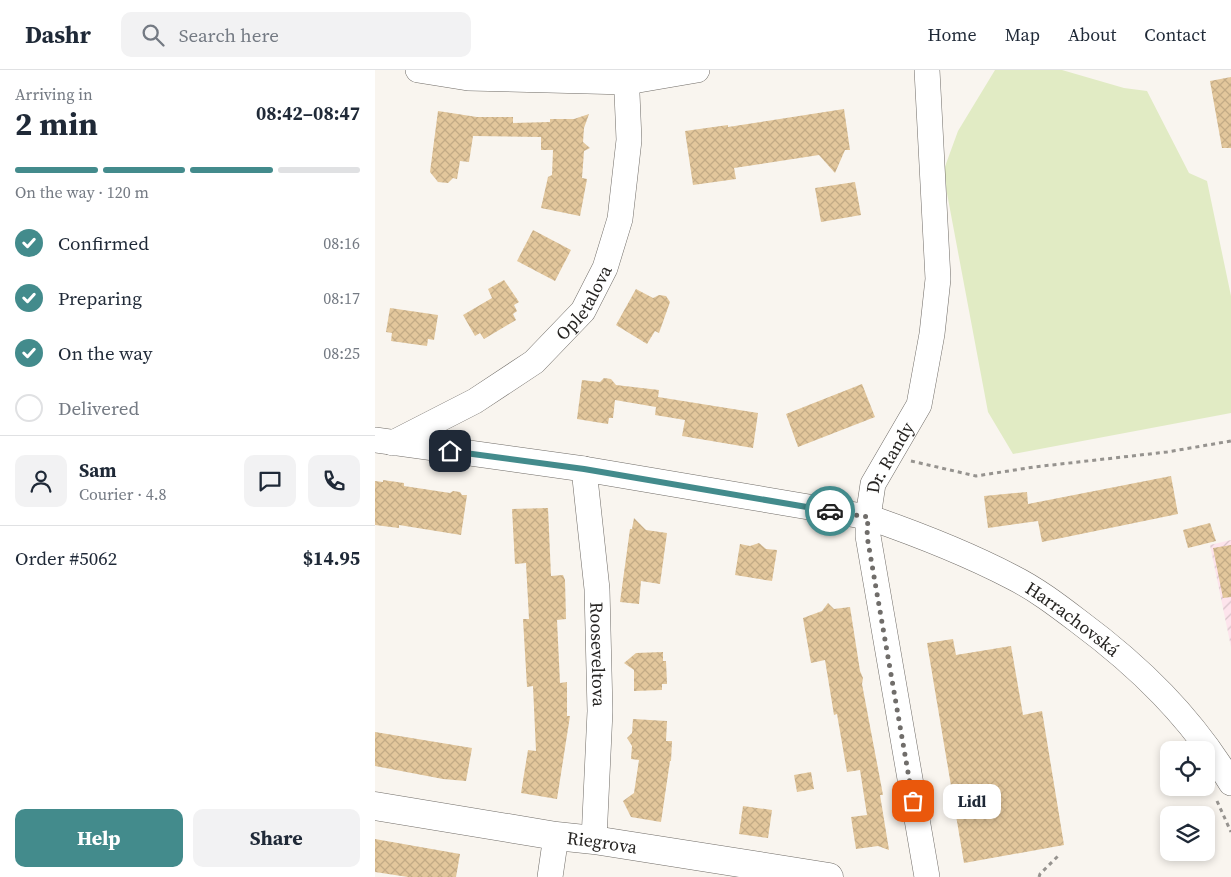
<!DOCTYPE html>
<meta charset="utf-8">
<style>
:root{--surface:#fff;--page:#f2f2f3;--text:#1f2937;--muted:#747a83;--line:#e0e1e3;--accent:#438b8c}
body{margin:0;font-family:"Source Serif 4",serif;background:var(--page);color:var(--text);height:100vh;display:flex;flex-direction:column;font-size:19px;white-space:nowrap}
*{box-sizing:border-box;margin:0}
p{font-size:16px;color:var(--muted)}
.icon{flex:none;width:28px;height:28px;fill:none;stroke:currentColor;stroke-width:2;stroke-linecap:round;stroke-linejoin:round}
.map{position:relative;flex:1;overflow:hidden}
.drawer{display:flex;flex-direction:column;background:var(--surface);width:375px}
.drawer>*{flex:none}
.fabs{position:absolute;left:785px;top:671px;display:grid;gap:10px}
.fabs a{display:grid;place-items:center;width:55px;height:55px;border-radius:10px;background:var(--surface);box-shadow:0 2px 8px #0003;font-size:25px}
.pin{position:absolute;display:grid;place-items:center;width:42px;height:42px;color:#fff;margin:-21px;border-radius:10px;box-shadow:0 2px 8px #0006}
.courier{position:absolute;display:grid;place-items:center;width:50px;height:50px;margin:-25px;border:4px solid #438b8c;border-radius:50%;background:#fff;color:#222;box-shadow:0 1px 6px #0007}
.bubble{position:absolute;height:35px;border-radius:10px;background:var(--surface);box-shadow:0 2px 8px #0003;font-size:16px;font-weight:700;line-height:35px;text-align:center}
.overview em{font-style:normal;font-weight:700}
.overview div{display:flex;flex-direction:column-reverse}
.overview{display:flex;align-items:center;justify-content:space-between;height:85px;padding:0 15px}
h1{font-size:32px;font-weight:700;line-height:38px}
.bar{display:grid;grid-template-columns:repeat(4,1fr);gap:8px 5px;align-content:center;height:60px;padding:0 15px}
.bar i{height:6px;border-radius:4px;background:var(--line)}
.bar .current{background:var(--accent)}
.bar p{grid-column:span 4}
.line{display:flex;align-items:center;gap:12px;padding:0 15px;border-top:1px solid var(--line)}
.line div{flex:1}
.round{display:grid;place-items:center;flex:none;width:52px;height:52px;border-radius:10px;background:var(--page)}
ol{padding:0 15px;list-style:none}
li{display:flex;align-items:center;gap:15px;height:55px}
li p{margin-inline-start:auto}
li .icon{padding:5px;border-radius:50%;background:var(--accent);color:#fff;stroke-width:4}
li:last-child{color:var(--muted)}
li i{width:28px;height:28px;border:2px solid var(--line);border-radius:50%}
.cta{display:flex;gap:10px;margin-top:auto;padding:10px 15px}
.cta a{flex:1;height:58px;border-radius:10px;background:var(--accent);color:#fff;font-size:20px;font-weight:700;line-height:58px;text-align:center}
.cta a+a{background:var(--page);color:var(--text)}
header{display:flex;align-items:center;gap:30px;box-sizing:border-box;height:70px;padding:0 25px;background:var(--surface);border-bottom:1px solid var(--line)}
header strong{font-size:24px}
nav{display:flex;gap:28px;margin-inline-start:auto;font-size:18px}
.search{width:350px;height:45px;background:var(--page);display:flex;align-items:center;gap:12px;box-sizing:border-box;padding:0 18px;border-radius:10px;color:var(--muted);font-size:19px}
main{display:flex;flex:1;min-height:0}
.map>svg:first-child{display:block}
.industrial{fill:url(#industrial-furrows)}
.pitch{fill:#e1ebc4}
.building{fill:url(#building-cross-hatch)}
.lines{fill:none;stroke-linecap:round;stroke-linejoin:round}
.street-casing{stroke:#706c67;stroke-width:26}
.secondary-casing{stroke:#706c67;stroke-width:29}
.path{stroke:#96938f;stroke-width:3;stroke-dasharray:4 4;stroke-linecap:butt}
.street{stroke:#fff;stroke-width:25}
.secondary{stroke:#fff;stroke-width:28}
.done{stroke:#706d6a;stroke-width:5;stroke-dasharray:0 9}
.route{stroke:#438b8c;stroke-width:6}
.labels{text-anchor:middle;dominant-baseline:central;stroke-width:5;stroke-linejoin:round;paint-order:stroke}
.street-label{font-size:18px;fill:#262422;stroke:#f9f5ef}
</style>
<header>
<strong>Dashr</strong>
<div class="search"><svg class="icon" aria-label="search" viewBox="0 0 24 24"><circle cx="10" cy="10" r="6"/><path d="M15 15l6 6"/></svg>Search here</div>
<nav><a>Home</a><a>Map</a><a>About</a><a>Contact</a></nav>
</header>
<main>
<section class="drawer">
<div class="overview"><div><h1>2 min</h1><p>Arriving in</p></div><em>08:42–08:47</em></div>
<div class="bar"><i class="current"></i><i class="current"></i><i class="current"></i><i></i><p>On the way · 120 m</p></div>
<ol>
<li><svg class="icon" aria-label="check" viewBox="0 0 24 24"><path d="M5 12l5 5 9-10"/></svg>Confirmed<p>08:16</p></li>
<li><svg class="icon" aria-label="check" viewBox="0 0 24 24"><path d="M5 12l5 5 9-10"/></svg>Preparing<p>08:17</p></li>
<li><svg class="icon" aria-label="check" viewBox="0 0 24 24"><path d="M5 12l5 5 9-10"/></svg>On the way<p>08:25</p></li>
<li><i></i>Delivered</li>
</ol>
<div class="line" style="height:90px"><a class="round"><svg class="icon" aria-label="person" viewBox="0 0 24 24"><circle cx="12" cy="8" r="4"/><path d="M4 21q1-7 8-7t8 7"/></svg></a><div><b>Sam</b><p>Courier · 4.8</p></div><a class="round"><svg class="icon" aria-label="chat" viewBox="0 0 24 24"><path d="M4 5h16v11H9l-5 4z"/></svg></a><a class="round"><svg class="icon" aria-label="phone" viewBox="0 0 24 24"><path d="M5 4h4l2 5-3 2q2 4 5 5l2-3 5 2v4C11 20 4 13 5 4z"/></svg></a></div>
<div class="line" style="height:65px"><div>Order #5062</div><b>$14.95</b></div>
<div class="cta"><a>Help</a><a>Share</a></div>
</section>
<div class="map">
<svg width="856" height="807" viewBox="0 0 856 807">
<defs>
<pattern id="industrial-furrows" width="10" height="10" patternUnits="userSpaceOnUse" patternTransform="scale(1.25)"><rect width="10" height="10" fill="#fde4ec"/><path d="M-1 1l2-2M0 10L10 0M9 11l2-2" fill="none" stroke="#d9c3ca"/></pattern>
<pattern id="building-cross-hatch" width="8" height="8" patternUnits="userSpaceOnUse" patternTransform="scale(1.25)"><rect width="8" height="8" fill="#e3c79c"/><path d="M0 0l8 8M0 8l8-8" fill="none" stroke="#c3ab86"/></pattern>
</defs>
<rect width="100%" height="100%" fill="#f9f5ef"/>
<path class="industrial" d="M856,470V577L835,475Z"/>
<path class="pitch" d="M620,0H687L749,18L772,21L814,103L832,111L856,226V343L638,384L613,342L568,102L583,61Z"/>
<path class="building" d="M856,7V78H847L835,11Z
M469,39L475,80H470L460,103L444,85L359,98L361,109L318,115L310,61L353,55V57Z
M63,41L102,47H138V53L175,52V49H199L214,44L209,58L208,72L215,78L209,81L207,108L212,109L205,146L166,138L173,107L177,105L178,80H166V67L98,66L94,92L85,91L82,109L78,108L73,113L63,112L55,102Z
M480,112L486,145L446,152L440,118Z
M158,160L196,180L180,211L142,191Z
M129,210L144,232L139,235L142,241L138,244L141,250L109,269L105,263L100,266L88,245L117,228L113,219Z
M261,219L278,228L284,225L291,226L295,232L284,263L280,261L272,274L241,255Z
M15,238L63,245L59,270L53,269L52,276L16,271L17,263L11,262Z
M229,308L236,309L241,315L284,320L283,327L383,343L378,378L307,366L310,350L280,345L281,337L240,330L238,348H234L233,354L202,349L207,310L225,312Z
M487,314L500,347L423,377L411,344Z
M796,406L803,444L667,472L663,451L613,458L609,426L652,422L653,434Z
M8,410L29,413V416L75,423L78,421L85,422L87,425H92L86,465L24,455V458L0,455V411L8,412Z
M173,438L176,506L188,505L190,510L191,549L182,550L185,613L192,612V646H195L182,729L146,723L153,680L161,681L158,616L152,617L148,549H154L151,493L140,494L137,439Z
M259,448L271,460L292,463L285,514L266,511L264,534L245,532L255,459H257Z
M835,453L841,471L813,478L808,460Z
M384,473L391,479L402,480L397,511L360,505L365,474L375,476Z
M856,475V527L848,528L838,478Z
M453,533L459,539L475,537L485,601L488,608L487,614L508,725H505L514,780L503,776L481,779L476,747L492,745L485,700L472,702L462,644L459,645L450,590L436,593L428,548L447,541Z
M578,569L581,585L636,576L648,645L667,641L689,775L589,793L552,573Z
M288,582V591H291L292,614H287V620L259,621V600L249,593L261,583Z
M258,649L292,651L291,671H297L296,691H295L286,752L256,747L248,731L259,723L264,690L256,689L257,676L252,668L257,663Z
M0,662L97,678L91,711L68,709L0,696Z
M436,702L439,719L422,722L419,705Z
M368,736L397,740L393,768L364,764Z
M0,769L85,784L81,807H33L0,802Z"/>
<g class="lines">
<g class="street-casing">
<g id="street">
<path d="M43,0L93,8L252,12L322,0"/>
<path id="s1" d="M0,370L209,399L493,447C542,464 591,483 637,507C661,519 682,535 703,551C765,597 816,647 856,713"/>
<path id="s2" d="M18,373L100,331L159,292L208,241L230,198L245,149L254,70L251,0"/>
<path id="s3" d="M209,399L222,519L225,641L219,770"/>
<path d="M175,807L181,766"/>
<path id="s4" d="M552,807L493,466V447L498,414L544,335L557,264L563,209L552,0"/>
</g>
</g>
<g class="secondary-casing">
<g id="secondary">
<path id="s5" d="M0,736L181,766L219,770L454,807"/>
</g>
</g>
<path class="path" d="M536,391L601,406L659,397L792,382L856,371
M842,731L856,762
M664,807L665,804L685,784"/>
<use href="#street" class="street"/>
<use href="#secondary" class="secondary"/>
</g>
<g class="lines">
<path class="done" d="M455,441L493,447L492,466L538,731"/>
<path class="route" d="M75,381L209,399L455,441"/>
</g>
<g class="labels">
<g class="street-label">
<text stroke="none"><textPath href="#s2" startOffset="241">Opletalova</textPath></text>
<text stroke="none"><textPath href="#s4" startOffset="429">Dr. Randy</textPath></text>
<text stroke="none"><textPath href="#s1" startOffset="729">Harrachovská</textPath></text>
<text stroke="none"><textPath href="#s3" startOffset="186">Rooseveltova</textPath></text>
<text stroke="none"><textPath href="#s5" startOffset="230">Riegrova</textPath></text>
</g>
</g>
</svg>
<div class="fabs">
<a><svg class="icon" aria-label="locate" viewBox="0 0 24 24"><circle cx="12" cy="12" r="6"/><path d="M12 2v4M12 18v4M2 12h4M18 12h4"/></svg></a>
<a><svg class="icon" aria-label="layers" viewBox="0 0 24 24"><path d="M12 4l9 5-9 5-9-5zM3 14l9 5 9-5"/></svg></a>
</div>
<div class="pin" style="left:538px;top:731px;background:#ea580c"><svg class="icon" aria-label="bag" viewBox="0 0 24 24"><path d="M5 8h14l-1 12H6zM9 8a3 3 0 0 1 6 0"/></svg></div>
<div class="pin" style="left:75px;top:381px;background:#1f2937"><svg class="icon" aria-label="home" viewBox="0 0 24 24"><path d="M3 11l9-7 9 7M6 9v11h12V9"/></svg></div>
<div class="courier" style="left:455px;top:441px"><svg class="icon" aria-label="car" viewBox="0 0 24 24"><path d="M5 17H2v-5l4-1 3-4h7l3 4 3 1v5h-3M9 17h6M6 11h13"/><circle cx="7" cy="17" r="2"/><circle cx="17" cy="17" r="2"/></svg></div>
<div class="bubble" style="left:568px;top:714px;width:58px">Lidl</div>
</div>
</main>
